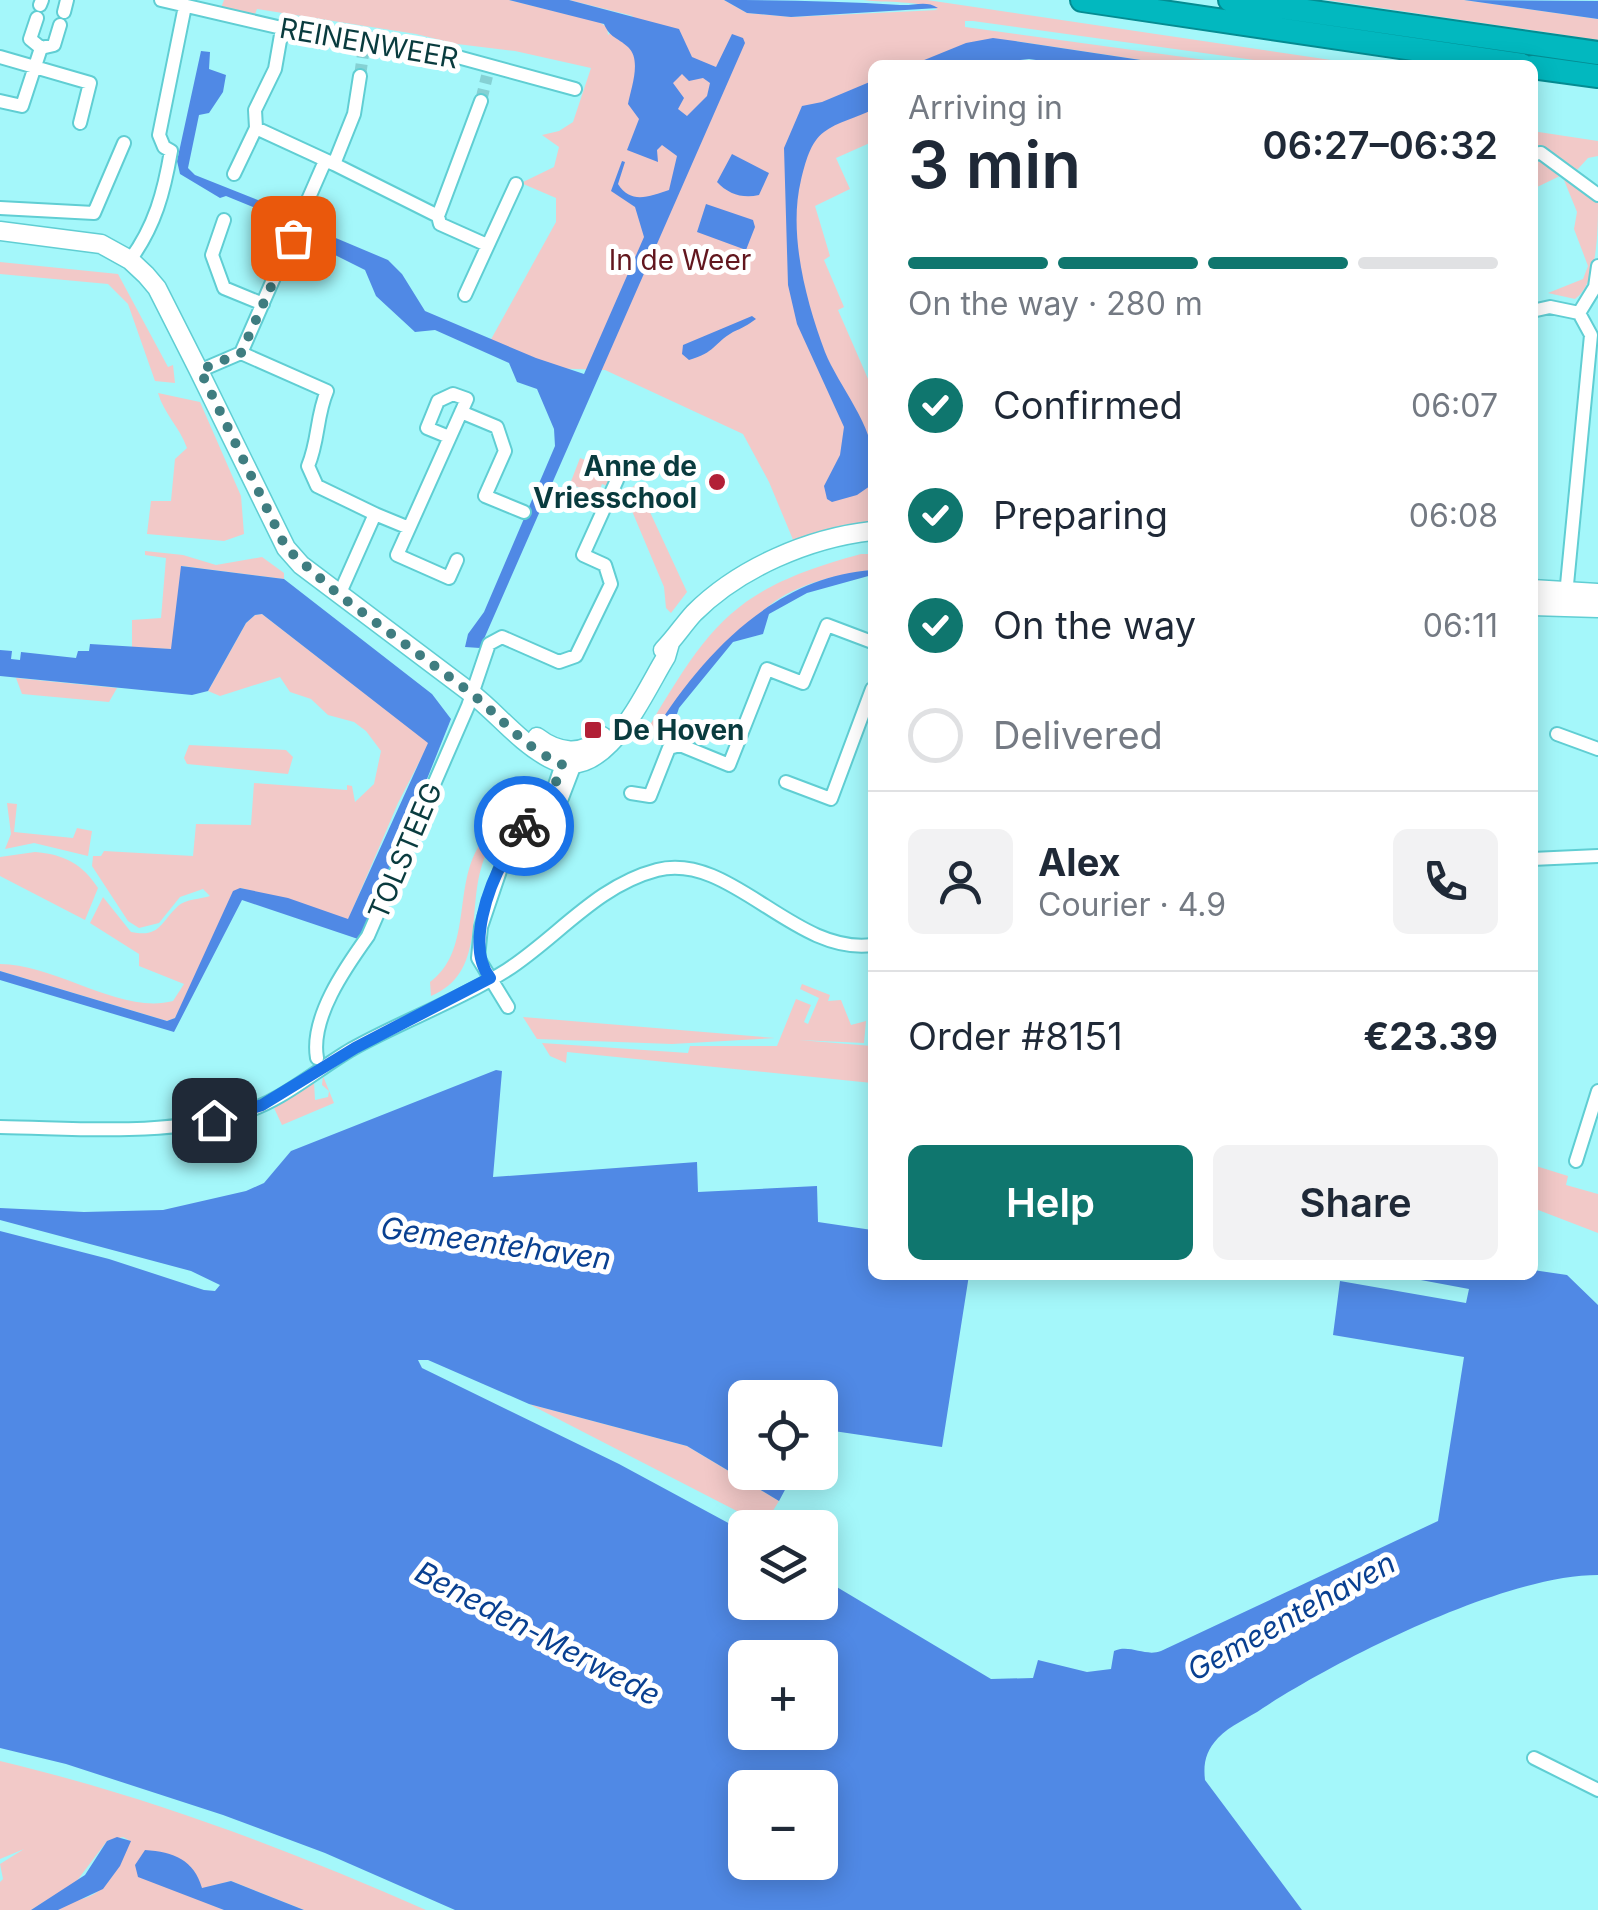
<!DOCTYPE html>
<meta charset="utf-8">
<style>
:root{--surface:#fff;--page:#f2f2f3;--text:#1f2937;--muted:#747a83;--line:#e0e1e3;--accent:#0f766e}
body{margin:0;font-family:Inter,sans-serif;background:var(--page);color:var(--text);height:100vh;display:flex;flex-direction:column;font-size:38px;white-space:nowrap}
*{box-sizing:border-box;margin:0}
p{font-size:32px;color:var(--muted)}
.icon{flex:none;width:55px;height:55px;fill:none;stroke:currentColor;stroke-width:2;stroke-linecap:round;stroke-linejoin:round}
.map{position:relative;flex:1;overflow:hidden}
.sheet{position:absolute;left:868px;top:60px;width:670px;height:1220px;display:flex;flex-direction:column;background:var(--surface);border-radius:15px;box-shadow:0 5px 25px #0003}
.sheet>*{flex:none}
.fabs{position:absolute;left:728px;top:1380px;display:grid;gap:20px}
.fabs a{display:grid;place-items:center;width:110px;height:110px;border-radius:15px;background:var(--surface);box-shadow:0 5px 25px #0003;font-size:50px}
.pin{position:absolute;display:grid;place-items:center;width:85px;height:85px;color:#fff;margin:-42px;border-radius:20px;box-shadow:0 5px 15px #0006}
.courier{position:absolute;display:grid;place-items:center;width:100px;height:100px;margin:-50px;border:8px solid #1a73e8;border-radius:50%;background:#fff;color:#222;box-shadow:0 2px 12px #0007}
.overview em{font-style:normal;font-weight:600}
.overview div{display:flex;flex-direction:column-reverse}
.overview{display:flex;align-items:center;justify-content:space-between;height:170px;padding:0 40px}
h1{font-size:65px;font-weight:600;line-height:75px}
.bar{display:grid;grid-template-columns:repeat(4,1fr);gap:15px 10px;align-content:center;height:120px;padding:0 40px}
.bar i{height:12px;border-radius:8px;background:var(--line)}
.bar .current{background:var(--accent)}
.bar p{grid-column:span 4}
.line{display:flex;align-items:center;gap:25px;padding:0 40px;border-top:2px solid var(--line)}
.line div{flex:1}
.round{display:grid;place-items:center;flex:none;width:105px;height:105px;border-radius:15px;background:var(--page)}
ol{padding:0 40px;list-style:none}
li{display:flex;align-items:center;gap:30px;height:110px}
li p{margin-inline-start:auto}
li .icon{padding:10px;border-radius:50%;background:var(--accent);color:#fff;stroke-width:4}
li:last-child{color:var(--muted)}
li i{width:55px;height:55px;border:5px solid var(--line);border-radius:50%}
.primary-button{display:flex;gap:20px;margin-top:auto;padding:20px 40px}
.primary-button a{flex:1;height:115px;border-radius:15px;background:var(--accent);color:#fff;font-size:40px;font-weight:600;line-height:115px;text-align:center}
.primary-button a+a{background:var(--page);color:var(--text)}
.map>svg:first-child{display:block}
.green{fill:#f2c9c8}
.water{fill:#5089e5;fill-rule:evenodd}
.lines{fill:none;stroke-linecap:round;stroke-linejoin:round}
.street-tunnel{stroke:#85d1d4;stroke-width:12;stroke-dasharray:12 6;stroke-linecap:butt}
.street-casing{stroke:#60ced3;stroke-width:16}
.secondary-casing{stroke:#60ced3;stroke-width:21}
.highway-casing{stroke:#048c92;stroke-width:26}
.street{stroke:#fff;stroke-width:12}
.secondary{stroke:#fff;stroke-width:18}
.highway{stroke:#02b8bf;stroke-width:22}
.done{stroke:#3f7d80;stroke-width:10;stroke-dasharray:0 18}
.route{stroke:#1a73e8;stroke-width:12}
.poi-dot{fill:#b22036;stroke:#fff;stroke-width:4}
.labels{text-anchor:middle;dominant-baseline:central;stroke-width:10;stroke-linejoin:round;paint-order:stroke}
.street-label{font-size:28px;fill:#093b3e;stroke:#fff}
.park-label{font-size:28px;fill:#62161e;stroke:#fff}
.poi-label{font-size:28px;font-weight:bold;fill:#093b3e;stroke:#fff;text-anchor:end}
.water-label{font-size:30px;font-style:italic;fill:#094091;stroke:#fff}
</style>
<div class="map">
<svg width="1598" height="1910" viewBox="0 0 1598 1910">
<rect width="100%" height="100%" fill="#a4f7fa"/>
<path class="green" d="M224,0H509L599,22L607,27L608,35L633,16L569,0H724L747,13L792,17L938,10C919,0 886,3 863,0H927L1365,65H1290L973,21H965V27L1242,65H1174L1015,41L970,65H872V142L836,158L850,189L815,206L830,256L824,260L844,307L838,310L872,388V524L794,542L769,482L743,434L605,370L548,368L489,343L556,222V198L521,183L554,167L559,147L542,135L559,131L573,122L591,68L515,51L457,44L416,34L257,9L255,14L221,8Z
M1326,0H1464L1598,19V40Z
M1532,131L1598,141V156L1588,158L1577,170L1549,153L1533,150Z
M1532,160L1545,163L1593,197L1598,202C1598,230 1598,283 1575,299L1548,293L1583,279L1588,266L1574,229L1577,212L1562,175L1533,189Z
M0,262L118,274L168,367L173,365L175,383L155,381L128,304L108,284L0,274Z
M158,393L200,402L241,496L244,534L224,541L147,534L151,501H171L175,459L187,448C179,426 164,414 158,393Z
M580,458L613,470L607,486L602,484L598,495L570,484Z
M637,484L687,592L671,613L666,608L664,587L632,511L623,508L628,490Z
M145,551L183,555L216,565L262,557L284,573V579L182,566L172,649L132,648V620L161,618L166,558L145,555Z
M861,554H872V570C839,574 796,584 770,605C730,636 681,689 655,732L658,738L647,730C711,622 735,588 861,554Z
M262,614L429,743L398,803L348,920L241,888L175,1018L167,1021L0,971V964C56,964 121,1015 173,1001L184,984L139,966V954L90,923L103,897L131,932C160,938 160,923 178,906C185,899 202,899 210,896L203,889L180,897L159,923L139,928L128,921L92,866L93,856H101L104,851L193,856L196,824L251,825L254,783L347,790V785L352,786L355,802L374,784L381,751L366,731L354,722L328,715L311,699L290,692L280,677L220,696L208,691L246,623L255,615Z
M16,678L117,688L109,702L22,694Z
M189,745L286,750L293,757L288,774L187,764L184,758Z
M531,778L533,785C514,811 492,833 482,865C467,912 486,973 431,996L430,982C470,953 455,894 475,853C489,826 512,802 531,778Z
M7,803L17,804L14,832L73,838L77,828L92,831L88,856L34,843L5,849L11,834Z
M35,852C63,854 83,864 98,888L85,920L0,876V857Z
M802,984L830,995L828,1001L841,1000L851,1025L866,1021L864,1043L799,1040L872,1046V1083L567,1052L566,1063L550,1056L542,1043L688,1053L690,1046H777L796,999L811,1005L804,1022L808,1024L819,998L800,989Z
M523,1017L775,1038L672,1044L537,1039Z
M323,1076L334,1103L282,1125L274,1108L314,1082L315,1100L328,1097L329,1091L322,1085Z
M1536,1166L1568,1176L1566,1185L1598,1194V1233L1533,1208Z
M529,1404L687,1446L779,1501L764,1525Z
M0,1761C147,1796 288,1849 426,1910H304L231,1881L201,1889L151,1850L198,1899L224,1910H58C69,1901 78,1901 90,1896C110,1888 122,1860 130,1841L123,1837L107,1841L76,1882L31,1910H0V1882L3,1879L0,1864L24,1849L0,1859Z"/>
<path class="water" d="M509,0H569L679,29L692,57L716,67L732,34L743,38L745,43L480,648L465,647L468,634L484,612L555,446L554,429L537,389L517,382L509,363L435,330L415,332L376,296L365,270L309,242L312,228L388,260L402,274L425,311L536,358L584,374L644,237L635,207L611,191L622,161L625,162L618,184C631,205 650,196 669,190L677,156L662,145L657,150L658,162L627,150L639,119L628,104C631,88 642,60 628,47C617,37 610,38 604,24ZM682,74L689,81L703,78L710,83L707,96L687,116L678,109L684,98L673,83Z
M724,0C783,0 841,1 900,5C914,6 926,0 938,8L791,17L747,13Z
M1464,0L1598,1V19Z
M993,38L1015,41L1174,65H1071L1029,59L976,65H912L966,43Z
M201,51L210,52L209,69L226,75L223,92L209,113L199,115L188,168L195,175L293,214L290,222L226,196L220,198L180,174L177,161Z
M872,81V110C858,117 837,122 824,132C810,142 805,164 801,180C788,234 806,301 825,352C841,392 888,441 870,486L857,495L832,502L827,499L824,486L840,455L844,427L797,324L788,285L784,148L802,106L822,102Z
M732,154L769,173L759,195C743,199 728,194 717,182Z
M706,204L753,220L755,227L746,250L697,232Z
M752,316L756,319C748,325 742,328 733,332C713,344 716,352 689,360L682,354L683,345Z
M181,566L284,579L432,694L451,719L381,894L358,939L242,900L174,1032L0,980V971L167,1021L175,1018L233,891L240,888L288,898L348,919L428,743L262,614L255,615L246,623L208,691L192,695L0,676V650L12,651L11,659L20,660L21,652L76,658L78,651H89L90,644L171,649Z
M872,570V575L807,593L769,614L763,634L733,642L679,708L668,741L654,732C703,653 775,577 872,570Z
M496,1070L502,1071L493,1177L697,1162L698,1192L817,1186L818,1222L872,1230V1275H969L942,1447L820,1429V1398H745V1472L794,1473L779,1501L687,1446L529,1404L428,1360H418L422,1368L619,1464L745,1532V1602H820V1577L991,1679L1033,1678L1038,1660L1087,1672L1111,1669L1114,1651C1130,1644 1145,1657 1161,1651L1438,1521L1464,1357L1333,1335L1340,1281L1466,1303L1469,1289L1394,1275H1532L1533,1270L1567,1275L1598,1305V1575C1505,1575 1342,1657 1263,1708C1249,1718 1230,1725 1218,1738C1206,1751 1203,1763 1205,1780L1302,1910H455L325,1853L223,1815L66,1764L0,1748V1231L109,1259L204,1290L215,1291L220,1285L191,1271L0,1220V1208L84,1212L163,1210L246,1191L264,1183L291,1151ZM745,1658H820V1732H745ZM745,1788H820V1862H745Z
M117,1837L131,1841L120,1866L103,1889L58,1910H31L85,1875L107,1841Z
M145,1850C174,1852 194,1860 202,1888L231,1881L304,1910H224L138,1877L135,1865Z"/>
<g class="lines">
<path class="street-tunnel" d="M360,76L364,47
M481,101L487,76"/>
<g class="street-casing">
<path id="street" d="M161,0L299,32L311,30L421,47L575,89
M40,5L42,0
M64,12L67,0
M37,18L30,39L41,48
M0,57L90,83L80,123
M0,101L22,106L41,48L54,45L60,25
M256,128L334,164L354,114L360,76
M1532,154L1541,153L1598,195
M334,164L438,216L440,224L487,245
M234,174L256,128L255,110L275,69L282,29
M0,208L94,213L124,143
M438,216L481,101
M224,220L212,255L224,288L263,304
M130,260C155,226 164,192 171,151L164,147L159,135L185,6
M465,295L516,184
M1532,311L1550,307L1579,313L1591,335L1566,595
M1579,313L1595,287L1598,266
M241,353L327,391C316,417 319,440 308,466L317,486L375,514
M199,371L241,353L325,161
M461,412L497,427L505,451L485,496L524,512
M449,437L427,428L438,401L453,394L467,399L397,555L449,578L457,560
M339,595L375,514L409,528
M1557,734L1598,749
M786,782L831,799L872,689
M631,793L650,796L669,748L680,745L729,765L767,669L803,683L827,625L872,642
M520,835L562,798L575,764
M1532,859L1598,856
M508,1007L478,958L481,927L505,856L555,785L562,764
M317,1058C310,1018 345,968 368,936L468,706L489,644L502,637L559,662L576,656L611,584L605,565L583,555L617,480
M0,1127C79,1128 164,1137 241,1113C281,1102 316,1070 352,1049C402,1021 458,1001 507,970C558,937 596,886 657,870C730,851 794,955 872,945
M1576,1161L1598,1091
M1534,1758L1598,1790"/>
</g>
<g class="secondary-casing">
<path id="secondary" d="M0,231L101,244L130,260L146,275L157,288L199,371L286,548L301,565L471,693C497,713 519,742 549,758C604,788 643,694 666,657L670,643
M1532,589L1598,593
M1532,606L1598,608
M663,650C675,638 683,625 694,613C739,568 809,538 872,531
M537,737C558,753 583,757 602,736"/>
</g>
<g class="highway-casing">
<path id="highway" d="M1082,0L1522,65
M1230,0L1598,53
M1532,67L1598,76"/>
</g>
<use href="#street" class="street"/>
<use href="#secondary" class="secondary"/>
<use href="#highway" class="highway"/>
</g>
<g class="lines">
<path class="done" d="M293,238L241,353L200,370L286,548L339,595L471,693C501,717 525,749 562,764L555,785L524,826"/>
<path class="route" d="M214,1120L262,1105L355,1048L490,978C466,947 488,886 507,854C512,844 520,837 524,826"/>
</g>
<g class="poi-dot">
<circle cx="717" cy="482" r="10"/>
<rect x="583" y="720" width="20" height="20" rx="5"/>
</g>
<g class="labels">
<g class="street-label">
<text transform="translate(369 43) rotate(10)">REINENWEER</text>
<text transform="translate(405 851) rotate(-67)">TOLSTEEG</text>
</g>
<g class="park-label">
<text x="680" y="260">In de Weer</text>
</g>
<g class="poi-label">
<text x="697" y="466">Anne de<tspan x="697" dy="32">Vriesschool</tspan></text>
<text x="613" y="730" text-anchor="start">De Hoven</text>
</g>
<g class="water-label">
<text transform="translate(496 1243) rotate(8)">Gemeentehaven</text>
<text transform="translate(1291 1616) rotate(-29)">Gemeentehaven</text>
<text transform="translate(538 1633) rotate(28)">Beneden-Merwede</text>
</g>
</g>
</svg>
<div class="fabs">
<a><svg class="icon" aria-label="locate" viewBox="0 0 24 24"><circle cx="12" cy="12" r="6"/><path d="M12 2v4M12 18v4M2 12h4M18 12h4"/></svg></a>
<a><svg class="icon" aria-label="layers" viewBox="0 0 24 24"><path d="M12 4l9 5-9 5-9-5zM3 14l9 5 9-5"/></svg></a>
<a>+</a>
<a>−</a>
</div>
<div class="pin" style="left:293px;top:238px;background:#ea580c"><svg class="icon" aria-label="bag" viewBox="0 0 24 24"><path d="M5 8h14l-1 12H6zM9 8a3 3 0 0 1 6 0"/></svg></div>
<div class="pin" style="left:214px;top:1120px;background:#1f2937"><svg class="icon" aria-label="home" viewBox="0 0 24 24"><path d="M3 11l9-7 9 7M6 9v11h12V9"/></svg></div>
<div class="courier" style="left:524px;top:826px"><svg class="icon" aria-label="bike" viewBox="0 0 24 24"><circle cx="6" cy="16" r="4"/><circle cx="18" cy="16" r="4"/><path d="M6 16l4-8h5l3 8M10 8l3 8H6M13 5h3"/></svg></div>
<section class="sheet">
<div class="overview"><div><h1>3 min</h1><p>Arriving in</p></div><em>06:27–06:32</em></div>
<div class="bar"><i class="current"></i><i class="current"></i><i class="current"></i><i></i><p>On the way · 280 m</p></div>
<ol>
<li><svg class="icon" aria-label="check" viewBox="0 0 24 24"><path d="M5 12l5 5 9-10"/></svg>Confirmed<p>06:07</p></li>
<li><svg class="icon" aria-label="check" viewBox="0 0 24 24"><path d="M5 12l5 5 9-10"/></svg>Preparing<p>06:08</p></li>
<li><svg class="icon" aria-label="check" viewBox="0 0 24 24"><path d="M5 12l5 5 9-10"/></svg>On the way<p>06:11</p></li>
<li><i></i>Delivered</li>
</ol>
<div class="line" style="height:180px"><a class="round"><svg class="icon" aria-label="person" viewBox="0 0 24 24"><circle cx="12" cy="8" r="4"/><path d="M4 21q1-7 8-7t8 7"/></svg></a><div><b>Alex</b><p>Courier · 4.9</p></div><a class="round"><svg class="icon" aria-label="phone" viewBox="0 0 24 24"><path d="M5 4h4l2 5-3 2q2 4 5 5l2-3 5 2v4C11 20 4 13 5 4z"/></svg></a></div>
<div class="line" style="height:130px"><div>Order #8151</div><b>€23.39</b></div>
<div class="primary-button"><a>Help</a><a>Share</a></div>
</section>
</div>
